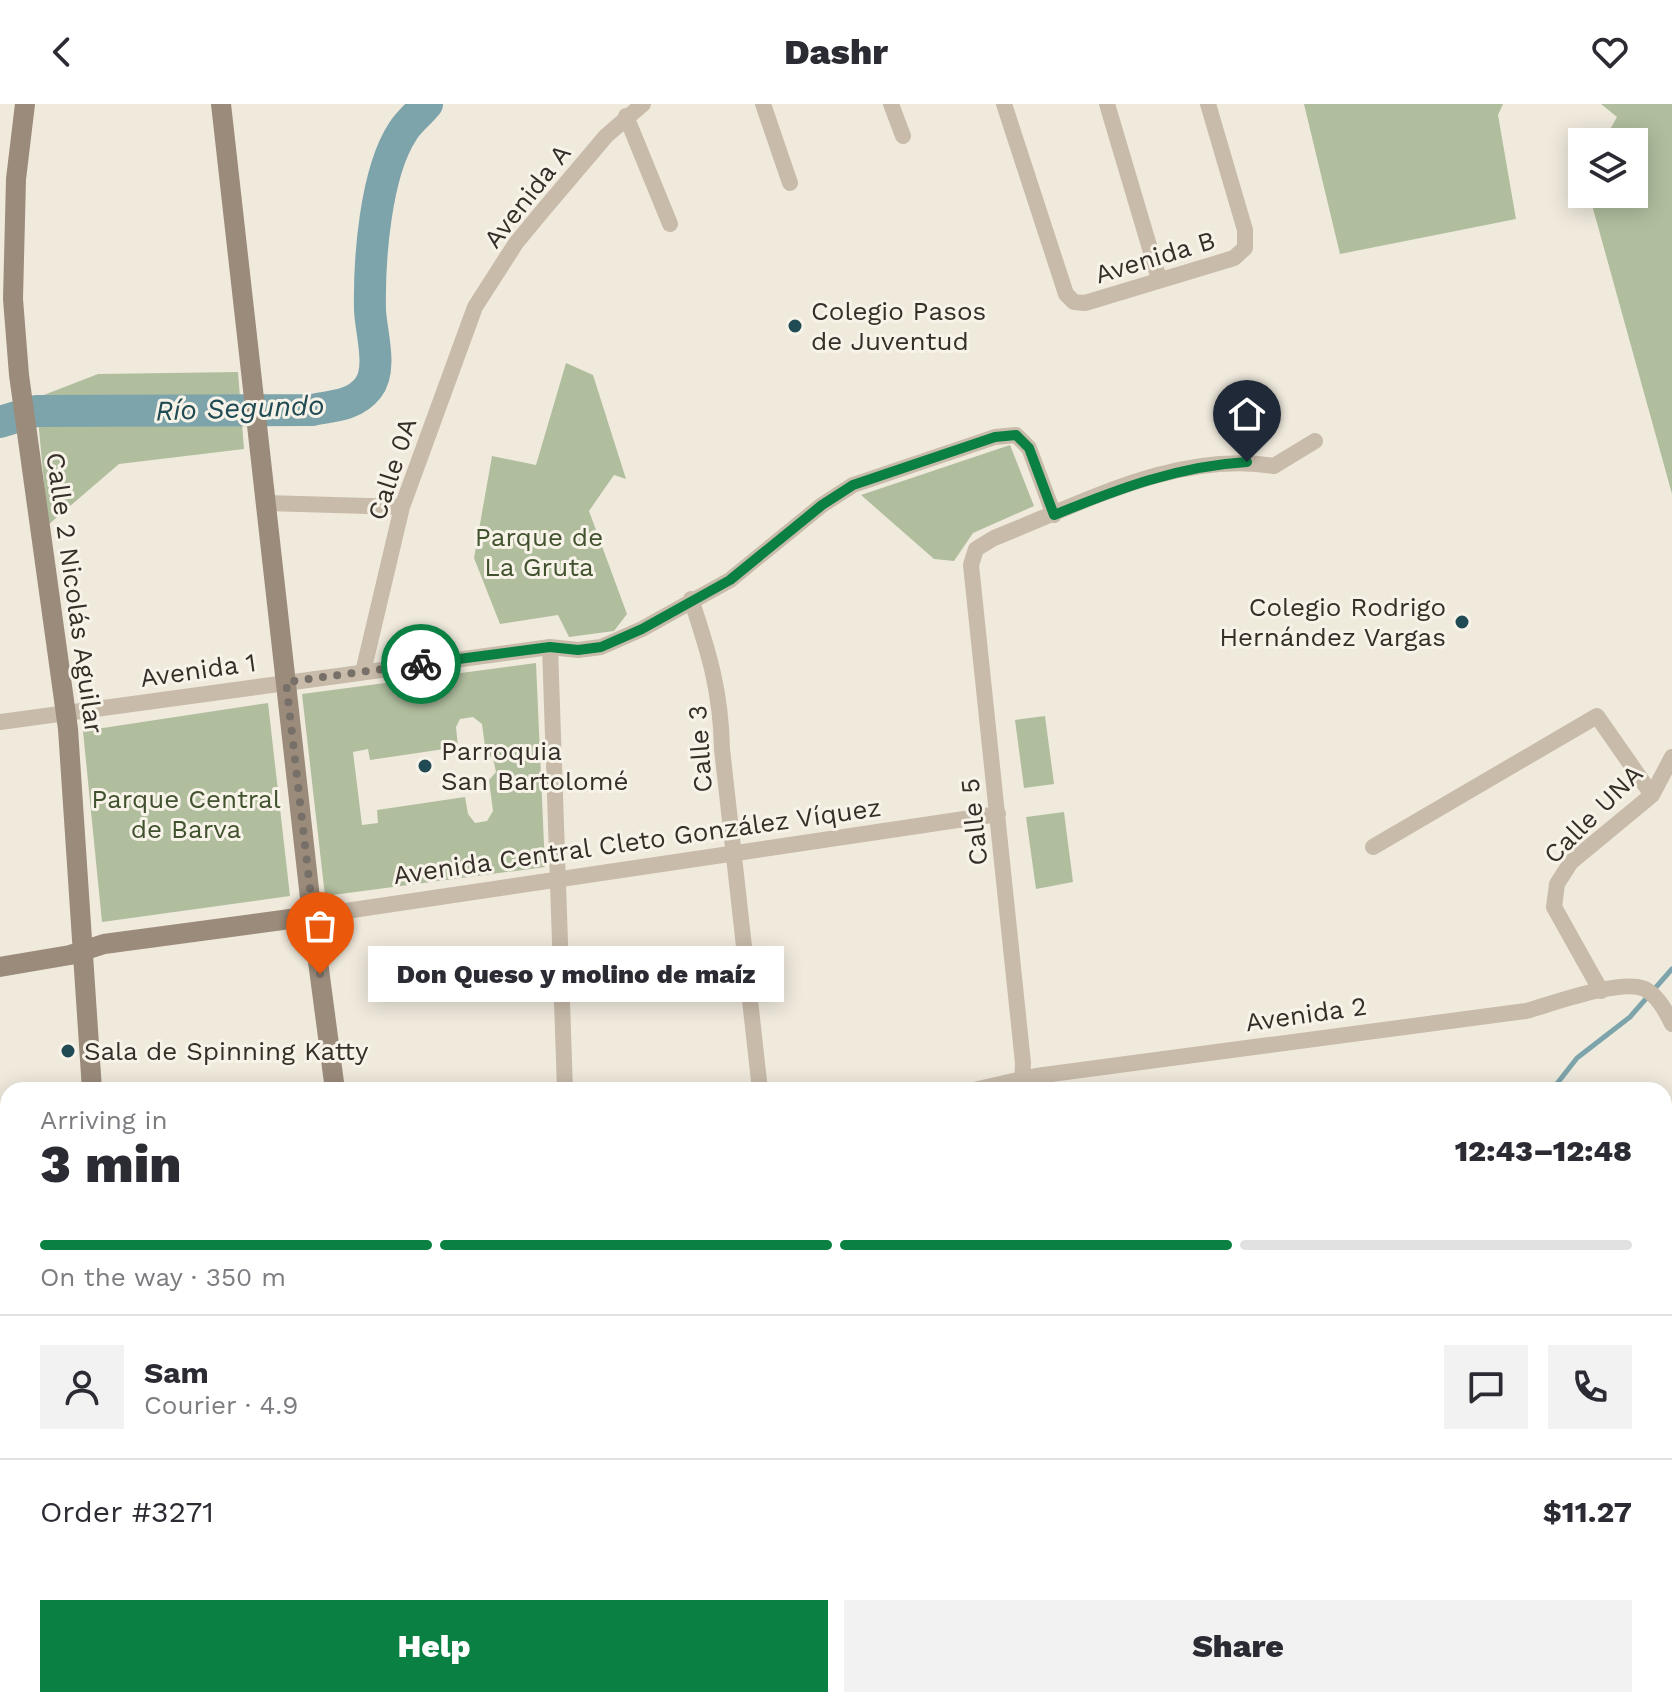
<!DOCTYPE html>
<meta charset="utf-8">
<style>
:root{--surface:#fff;--page:#f2f2f3;--text:#2b2b33;--muted:#7c7c81;--line:#e1e1e2;--accent:#0b8043}
body{margin:0;font-family:"Work Sans",sans-serif;background:var(--page);color:var(--text);height:100vh;display:flex;flex-direction:column;font-size:30px;white-space:nowrap}
*{box-sizing:border-box;margin:0}
p{font-size:26px;color:var(--muted)}
.icon{flex:none;width:44px;height:44px;fill:none;stroke:currentColor;stroke-width:2;stroke-linecap:round;stroke-linejoin:round}
.map{position:relative;flex:1;overflow:hidden}
.sheet{position:absolute;left:0px;top:978px;width:1672px;height:626px;display:flex;flex-direction:column;background:var(--surface);border-radius:24px 24px 0 0;box-shadow:0 4px 20px #0003}
.sheet>*{flex:none}
.tools{position:absolute;left:1568px;top:24px;display:grid;gap:16px}
.tools a{display:grid;place-items:center;width:80px;height:80px;border-radius:0px;background:var(--surface);box-shadow:0 4px 20px #0003;font-size:40px}
.pin{position:absolute;display:grid;place-items:center;width:68px;height:68px;color:#fff;margin:-82px -34px;border-radius:50% 50% 50% 0;rotate:-45deg;box-shadow:0 0 8px #0007}
.pin .icon{rotate:45deg}
.courier{position:absolute;display:grid;place-items:center;width:80px;height:80px;margin:-40px;border:6px solid #0b8043;border-radius:50%;background:#fff;color:#222;box-shadow:0 2px 10px #0007}
.bubble{position:absolute;height:56px;border-radius:0px;background:var(--surface);box-shadow:0 4px 20px #0003;font-size:26px;font-weight:800;line-height:56px;text-align:center}
.head em{font-style:normal;font-weight:800}
.head div{display:flex;flex-direction:column-reverse}
.head{display:flex;align-items:center;justify-content:space-between;height:136px;padding:0 40px}
h1{font-size:52px;font-weight:800;line-height:60px}
.bar{display:grid;grid-template-columns:repeat(4,1fr);gap:12px 8px;align-content:center;height:96px;padding:0 40px}
.bar i{height:10px;border-radius:6px;background:var(--line)}
.bar .selected{background:var(--accent)}
.bar p{grid-column:span 4}
.line{display:flex;align-items:center;gap:20px;padding:0 40px;border-top:2px solid var(--line)}
.line div{flex:1}
.round{display:grid;place-items:center;flex:none;width:84px;height:84px;border-radius:0px;background:var(--page)}
.cta{display:flex;gap:16px;margin-top:auto;padding:16px 40px}
.cta a{flex:1;height:92px;border-radius:0px;background:var(--accent);color:#fff;font-size:32px;font-weight:800;line-height:92px;text-align:center}
.cta a+a{background:var(--page);color:var(--text)}
header{display:flex;justify-content:space-between;align-items:center;height:104px;padding:0 40px;background:var(--surface);font-size:36px;font-weight:800}
.map>svg:first-child{display:block}
.green{fill:#b0be9e;fill-rule:evenodd}
.lines{fill:none;stroke-linecap:round;stroke-linejoin:round}
.stream{stroke:#7ea4ab;stroke-width:5}
.river{stroke:#7ea4ab;stroke-width:32}
.street{stroke:#c8bbaa;stroke-width:16}
.secondary{stroke:#9b8b7b;stroke-width:20}
.done{stroke:#777068;stroke-width:8;stroke-dasharray:0 14.4}
.route{stroke:#0b8043;stroke-width:10}
.poi-dot{fill:#214b54;stroke:#f8f3e9;stroke-width:3}
.labels{text-anchor:middle;dominant-baseline:central;stroke-width:6;stroke-linejoin:round;paint-order:stroke}
.street-label{font-size:26px;fill:#362e29;stroke:#f8f3e9}
.poi-label{font-size:26px;fill:#362e29;stroke:#f8f3e9;text-anchor:start}
.park-label{font-size:26px;fill:#41522e;stroke:#f8f3e9}
.water-label{font-size:28px;font-style:italic;fill:#214b54;stroke:#f8f3e9}
</style>
<header><svg class="icon" aria-label="back" viewBox="0 0 24 24"><path d="M15 5l-7 7 7 7"/></svg>Dashr<svg class="icon" aria-label="heart" viewBox="0 0 24 24"><path d="M12 20l-8-8c-3-5 5-10 8-4 3-6 11-1 8 4z"/></svg></header>
<div class="map">
<svg width="1672" height="1603" viewBox="0 0 1672 1603">
<rect width="100%" height="100%" fill="#f0eadd"/>
<path class="green" d="M1304,0H1503L1498,11L1516,115L1340,150Z
M1601,0H1672V390L1589,90H1634V38H1603L1617,13Z
M566,259L593,271L626,375L614,371L589,407L627,510L614,527L569,533L558,511L500,520L474,454L492,352L536,361Z
M238,268L244,345L119,360L48,421L36,294L98,270Z
M1010,341L1034,402L973,429L954,457L934,455L861,391Z
M536,559L545,763L325,792L302,590ZM473,613L482,620L486,650L493,654L496,668L489,676L493,707L487,717L475,719L468,710L465,693L377,706L378,719L362,721L353,648L368,645L370,656L458,643L456,623L460,615Z
M268,599L290,792L102,818L83,627Z
M1045,612L1054,680L1024,684L1015,616Z
M1064,708L1073,778L1036,785L1026,713Z"/>
<g class="lines">
<path class="stream" d="M1552,986L1577,954L1630,913L1672,865
M811,1603L816,1596"/>
<path class="river" d="M0,318L36,307L312,306C332,302 354,302 368,284C383,265 371,229 370,206C369,157 375,69 403,27C409,17 420,9 427,0"/>
<path class="street" d="M763,0L790,79
M891,0L903,32
M1004,0L1066,190L1074,198L1085,199L1234,154L1245,144V126L1208,0
M1107,0L1159,175
M626,12L670,120
M266,399L402,403
M691,495C709,549 721,588 722,645L760,986
M550,543L565,986
M363,568L402,403L475,203L516,139L545,104L606,32L643,0
M0,618L550,543L578,546L601,543L642,525L730,476L822,401L853,381L995,333L1016,331L1029,344L1054,411
M1373,743L1597,612L1652,691
M312,812L998,710
M1601,887L1554,803L1557,780L1571,758L1652,691L1672,653
M974,986L1036,972L1526,907C1552,900 1621,874 1645,885C1658,892 1666,907 1672,920
M1022,986L1023,959L971,461L976,445L994,434C1081,400 1178,346 1274,362L1315,337
M1664,1223L1665,1222
M0,1367L8,1366
M1664,1413L1672,1408
M1664,1534L1672,1549
M1037,1596L1038,1603
M1172,1596V1603
M1309,1596L1310,1603
M1460,1596L1464,1603
M993,1603L1014,1596"/>
<path class="secondary" d="M25,0L16,75L13,195L19,271L68,625L92,986
M221,0L312,812L335,986
M0,863L70,851L104,840L312,812
M0,1119L8,1118
M148,1596V1603
M435,1596L438,1603
M213,1603L276,1596"/>
</g>
<g class="lines">
<path class="done" d="M320,870L286,578L421,560"/>
<path class="route" d="M421,560L550,543L578,546L601,543L642,525L730,476L822,401L853,381L995,333L1016,331L1029,344L1054,411C1118,385 1178,362 1247,358"/>
</g>
<g class="poi-dot">
<circle cx="795" cy="222" r="8"/>
<circle cx="1462" cy="518" r="8"/>
<circle cx="425" cy="662" r="8"/>
<circle cx="68" cy="947" r="8"/>
</g>
<g class="labels">
<g class="street-label">
<text transform="translate(527 92) rotate(-52)">Avenida A</text>
<text transform="translate(1155 153) rotate(-17)">Avenida B</text>
<text transform="translate(392 365) rotate(-72)">Calle 0A</text>
<text transform="translate(75 489) rotate(82)">Calle 2 Nicolás Aguilar</text>
<text transform="translate(198 566) rotate(-8)">Avenida 1</text>
<text transform="translate(700 645) rotate(-94)">Calle 3</text>
<text transform="translate(1593 710) rotate(-45)">Calle UNA</text>
<text transform="translate(974 718) rotate(-96)">Calle 5</text>
<text transform="translate(637 737) rotate(-8)">Avenida Central Cleto González Víquez</text>
<text transform="translate(1306 910) rotate(-8)">Avenida 2</text>
</g>
<g class="poi-label">
<text x="811" y="207">Colegio Pasos<tspan x="811" dy="30">de Juventud</tspan></text>
<text x="1446" y="503" text-anchor="end">Colegio Rodrigo<tspan x="1446" dy="30">Hernández Vargas</tspan></text>
<text x="441" y="647">Parroquia<tspan x="441" dy="30">San Bartolomé</tspan></text>
<text x="84" y="947">Sala de Spinning Katty</text>
</g>
<g class="park-label">
<text x="539" y="433">Parque de<tspan x="539" dy="30">La Gruta</tspan></text>
<text x="186" y="695">Parque Central<tspan x="186" dy="30">de Barva</tspan></text>
</g>
<g class="water-label">
<text transform="translate(240 304) rotate(-2)">Río Segundo</text>
</g>
</g>
</svg>
<div class="tools">
<a><svg class="icon" aria-label="layers" viewBox="0 0 24 24"><path d="M12 4l9 5-9 5-9-5zM3 14l9 5 9-5"/></svg></a>
</div>
<div class="pin" style="left:320px;top:870px;background:#ea580c"><svg class="icon" aria-label="bag" viewBox="0 0 24 24"><path d="M5 8h14l-1 12H6zM9 8a3 3 0 0 1 6 0"/></svg></div>
<div class="pin" style="left:1247px;top:358px;background:#1f2937"><svg class="icon" aria-label="home" viewBox="0 0 24 24"><path d="M3 11l9-7 9 7M6 9v11h12V9"/></svg></div>
<div class="courier" style="left:421px;top:560px"><svg class="icon" aria-label="bike" viewBox="0 0 24 24"><circle cx="6" cy="16" r="4"/><circle cx="18" cy="16" r="4"/><path d="M6 16l4-8h5l3 8M10 8l3 8H6M13 5h3"/></svg></div>
<div class="bubble" style="left:368px;top:842px;width:416px">Don Queso y molino de maíz</div>
<section class="sheet">
<div class="head"><div><h1>3 min</h1><p>Arriving in</p></div><em>12:43–12:48</em></div>
<div class="bar"><i class="selected"></i><i class="selected"></i><i class="selected"></i><i></i><p>On the way · 350 m</p></div>
<div class="line" style="height:144px"><a class="round"><svg class="icon" aria-label="person" viewBox="0 0 24 24"><circle cx="12" cy="8" r="4"/><path d="M4 21q1-7 8-7t8 7"/></svg></a><div><b>Sam</b><p>Courier · 4.9</p></div><a class="round"><svg class="icon" aria-label="chat" viewBox="0 0 24 24"><path d="M4 5h16v11H9l-5 4z"/></svg></a><a class="round"><svg class="icon" aria-label="phone" viewBox="0 0 24 24"><path d="M5 4h4l2 5-3 2q2 4 5 5l2-3 5 2v4C11 20 4 13 5 4z"/></svg></a></div>
<div class="line" style="height:104px"><div>Order #3271</div><b>$11.27</b></div>
<div class="cta"><a>Help</a><a>Share</a></div>
</section>
</div>
